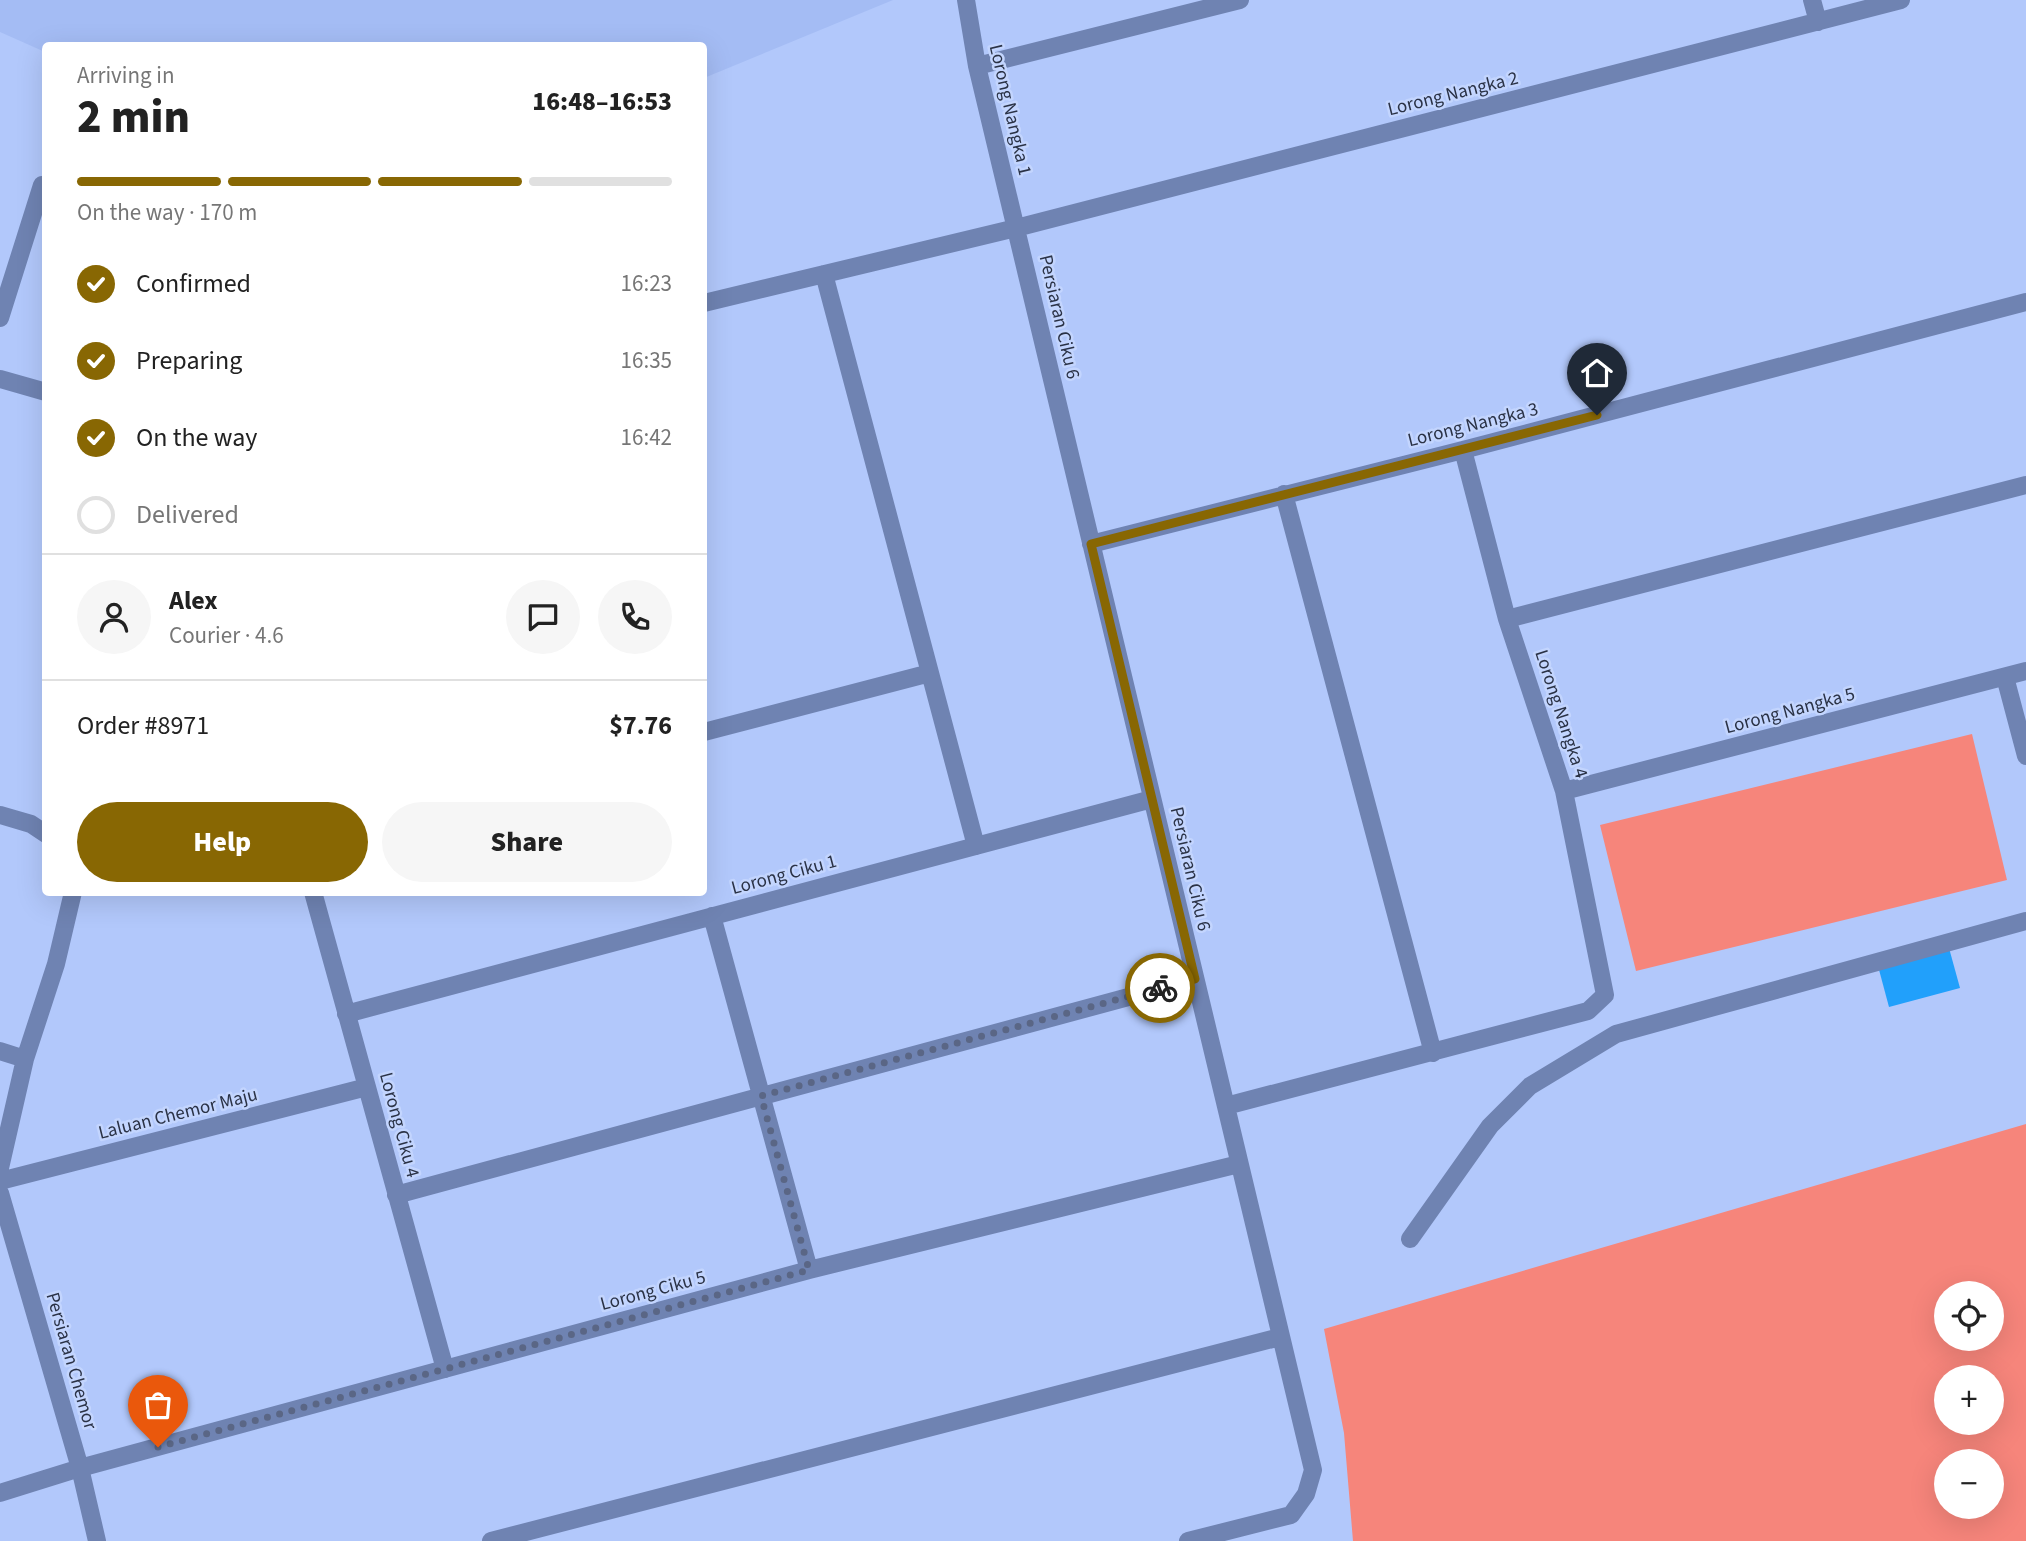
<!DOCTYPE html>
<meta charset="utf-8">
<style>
:root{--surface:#fff;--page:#f6f6f6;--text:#222;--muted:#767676;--line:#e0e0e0;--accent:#886703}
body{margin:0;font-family:"Source Sans 3",sans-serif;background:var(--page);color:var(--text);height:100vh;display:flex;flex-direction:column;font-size:26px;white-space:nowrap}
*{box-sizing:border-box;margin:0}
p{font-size:23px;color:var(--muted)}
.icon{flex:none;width:38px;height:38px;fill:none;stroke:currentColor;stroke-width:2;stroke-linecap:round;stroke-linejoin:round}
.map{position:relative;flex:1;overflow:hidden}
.side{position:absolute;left:42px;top:42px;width:665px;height:854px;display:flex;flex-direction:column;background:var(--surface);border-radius:7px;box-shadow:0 7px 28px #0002}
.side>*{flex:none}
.buttons{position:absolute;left:1934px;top:1281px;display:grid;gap:14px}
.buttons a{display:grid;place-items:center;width:70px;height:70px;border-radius:50%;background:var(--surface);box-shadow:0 7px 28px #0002;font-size:35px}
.pin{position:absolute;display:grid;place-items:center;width:60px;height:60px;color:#fff;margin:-72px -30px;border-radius:50% 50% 50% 0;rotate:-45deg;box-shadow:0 0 7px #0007}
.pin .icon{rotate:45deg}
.courier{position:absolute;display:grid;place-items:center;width:70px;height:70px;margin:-35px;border:5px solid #886703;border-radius:50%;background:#fff;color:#222;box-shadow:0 2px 9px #0007}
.headline em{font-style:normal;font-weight:800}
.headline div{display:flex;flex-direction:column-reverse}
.headline{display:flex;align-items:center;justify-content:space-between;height:119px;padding:0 35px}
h1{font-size:46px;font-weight:800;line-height:52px}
.bar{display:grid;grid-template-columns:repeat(4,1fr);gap:10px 7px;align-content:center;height:84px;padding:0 35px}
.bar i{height:9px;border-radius:5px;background:var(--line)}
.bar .active{background:var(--accent)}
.bar p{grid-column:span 4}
.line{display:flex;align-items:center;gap:18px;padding:0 35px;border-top:2px solid var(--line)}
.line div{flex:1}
.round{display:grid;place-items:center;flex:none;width:74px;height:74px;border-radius:37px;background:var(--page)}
ol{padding:0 35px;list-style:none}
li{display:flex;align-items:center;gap:21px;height:77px}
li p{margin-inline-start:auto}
li .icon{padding:7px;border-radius:50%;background:var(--accent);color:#fff;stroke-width:4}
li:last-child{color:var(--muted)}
li i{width:38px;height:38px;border:4px solid var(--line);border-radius:50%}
.button{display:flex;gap:14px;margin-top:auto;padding:14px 35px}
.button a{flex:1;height:80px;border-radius:42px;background:var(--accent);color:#fff;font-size:28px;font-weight:800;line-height:80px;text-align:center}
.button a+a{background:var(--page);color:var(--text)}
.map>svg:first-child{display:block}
.built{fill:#a4bcf4}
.green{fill:#f6857b;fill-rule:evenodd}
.building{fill:#21a0fb}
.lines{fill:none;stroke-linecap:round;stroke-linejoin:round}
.minor{stroke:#6f83b2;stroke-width:18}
.done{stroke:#5a6685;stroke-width:7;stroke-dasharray:0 12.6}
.route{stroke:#886703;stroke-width:9}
.labels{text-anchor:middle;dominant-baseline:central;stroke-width:5;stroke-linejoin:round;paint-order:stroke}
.street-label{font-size:19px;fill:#2a3246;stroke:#c3d5fe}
</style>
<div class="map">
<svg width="2026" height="1541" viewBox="0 0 2026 1541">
<rect width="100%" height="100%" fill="#b2c8fb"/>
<path class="built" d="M0,0H893L704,78V46H46L45,52L0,32Z"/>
<path class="green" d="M1972,734L2007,880L1636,971L1600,825Z
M2026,1124V1541H1353L1344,1433L1324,1329ZM1946,1293H1992V1339H1946ZM1946,1377H1992V1423H1946ZM1946,1461H1992V1507H1946Z"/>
<path class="building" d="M1949,948L1960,988L1889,1007L1878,966Z"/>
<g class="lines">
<path class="minor" d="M966,0L977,66L1313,1470L1306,1494L1291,1515L1188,1541
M1812,0L1818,22
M977,66L1240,0
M824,274L976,846
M704,303L1016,228L1901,0
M0,318L42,185
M0,379L46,392
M1284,494L1433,1053
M1091,544L1463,450L2026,302
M1507,619L2026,485
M2005,677L2026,756
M704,732L930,673
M1564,791L2026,671
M0,815L31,824L46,834
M313,892L445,1369
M712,916L809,1270
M346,1014L1152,799
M0,1051L25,1059
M1226,1106L1588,1011L1605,995L1564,791L1507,619L1463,450
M0,1168L25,1059L56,964L73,892
M0,1181L367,1087
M0,1193L80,1468L97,1541
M396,1195L1195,979
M1410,1239L1490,1126L1530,1086L1616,1034L2026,921
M0,1493L80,1468L809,1270L1239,1164
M491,1541L1280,1337"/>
</g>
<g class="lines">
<path class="done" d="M158,1447L809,1270L761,1096L1160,988"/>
<path class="route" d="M1160,988L1195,979L1091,544L1597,415"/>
</g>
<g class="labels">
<g class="street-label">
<text transform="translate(1453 94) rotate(-14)">Lorong Nangka 2</text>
<text transform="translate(1010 110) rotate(77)">Lorong Nangka 1</text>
<text transform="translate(1059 317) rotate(77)">Persiaran Ciku 6</text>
<text transform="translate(1473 425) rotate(-14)">Lorong Nangka 3</text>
<text transform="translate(1790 711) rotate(-15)">Lorong Nangka 5</text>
<text transform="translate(1561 714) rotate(72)">Lorong Nangka 4</text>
<text transform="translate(1190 869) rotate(77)">Persiaran Ciku 6</text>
<text transform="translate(784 875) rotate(-15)">Lorong Ciku 1</text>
<text transform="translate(178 1114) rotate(-14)">Laluan Chemor Maju</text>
<text transform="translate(399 1125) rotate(75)">Lorong Ciku 4</text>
<text transform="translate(653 1291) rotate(-15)">Lorong Ciku 5</text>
<text transform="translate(71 1361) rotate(74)">Persiaran Chemor</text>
</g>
</g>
</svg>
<div class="buttons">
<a><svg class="icon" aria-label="locate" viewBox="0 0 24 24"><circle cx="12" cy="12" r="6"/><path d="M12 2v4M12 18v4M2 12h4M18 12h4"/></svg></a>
<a>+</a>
<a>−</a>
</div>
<div class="pin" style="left:158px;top:1447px;background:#ea580c"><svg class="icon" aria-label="bag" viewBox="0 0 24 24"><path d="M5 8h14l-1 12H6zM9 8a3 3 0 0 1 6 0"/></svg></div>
<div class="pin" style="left:1597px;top:415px;background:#1f2937"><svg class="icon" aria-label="home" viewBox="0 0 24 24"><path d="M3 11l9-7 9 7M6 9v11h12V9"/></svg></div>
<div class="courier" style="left:1160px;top:988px"><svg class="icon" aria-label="bike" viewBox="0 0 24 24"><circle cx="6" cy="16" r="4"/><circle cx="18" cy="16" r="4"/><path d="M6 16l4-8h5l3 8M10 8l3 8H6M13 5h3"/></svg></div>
<section class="side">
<div class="headline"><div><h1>2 min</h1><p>Arriving in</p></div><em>16:48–16:53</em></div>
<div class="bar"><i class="active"></i><i class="active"></i><i class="active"></i><i></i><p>On the way · 170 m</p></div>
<ol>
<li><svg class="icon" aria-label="check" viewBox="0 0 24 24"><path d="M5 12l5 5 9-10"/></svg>Confirmed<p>16:23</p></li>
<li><svg class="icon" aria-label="check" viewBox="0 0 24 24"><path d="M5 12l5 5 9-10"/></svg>Preparing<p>16:35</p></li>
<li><svg class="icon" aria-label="check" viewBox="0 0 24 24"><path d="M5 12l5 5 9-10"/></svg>On the way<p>16:42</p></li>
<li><i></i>Delivered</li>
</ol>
<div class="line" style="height:126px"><a class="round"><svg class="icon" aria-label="person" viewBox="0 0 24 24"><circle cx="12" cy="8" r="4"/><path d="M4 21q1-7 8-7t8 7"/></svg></a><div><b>Alex</b><p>Courier · 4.6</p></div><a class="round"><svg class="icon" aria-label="chat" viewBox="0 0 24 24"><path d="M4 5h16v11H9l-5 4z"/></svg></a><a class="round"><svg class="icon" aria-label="phone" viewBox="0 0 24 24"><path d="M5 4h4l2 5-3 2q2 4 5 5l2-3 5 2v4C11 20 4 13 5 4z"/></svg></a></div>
<div class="line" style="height:91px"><div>Order #8971</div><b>$7.76</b></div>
<div class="button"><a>Help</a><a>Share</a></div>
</section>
</div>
